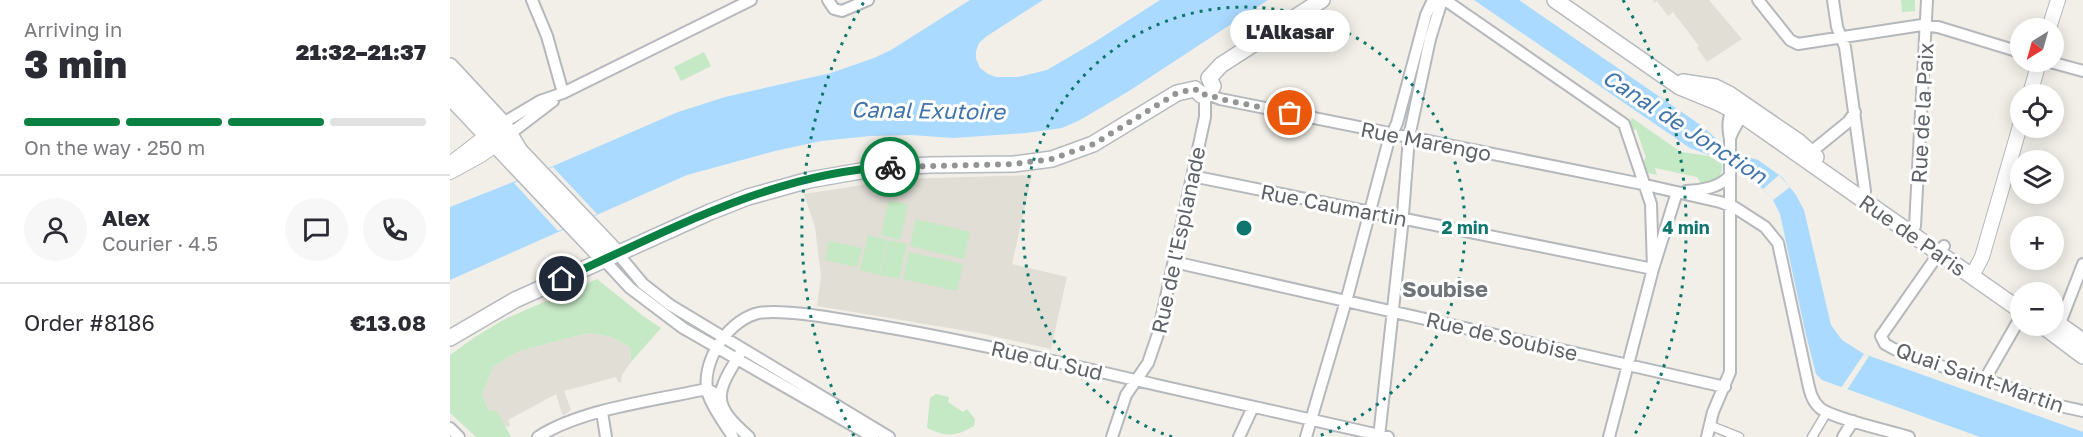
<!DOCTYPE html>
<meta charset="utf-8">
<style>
:root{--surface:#fff;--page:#f7f7f7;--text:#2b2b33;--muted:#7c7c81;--line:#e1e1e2;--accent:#0b8043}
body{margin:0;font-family:"Golos Text",sans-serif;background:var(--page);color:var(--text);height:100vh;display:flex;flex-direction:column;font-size:22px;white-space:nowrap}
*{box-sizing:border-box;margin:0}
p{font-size:20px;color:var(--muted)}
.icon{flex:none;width:33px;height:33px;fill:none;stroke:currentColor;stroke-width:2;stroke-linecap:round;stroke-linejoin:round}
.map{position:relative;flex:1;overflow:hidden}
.panel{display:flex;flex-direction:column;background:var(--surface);width:450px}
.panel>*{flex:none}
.needle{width:39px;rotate:217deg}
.controls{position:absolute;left:1560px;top:18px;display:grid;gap:12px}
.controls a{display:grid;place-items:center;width:54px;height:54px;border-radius:50%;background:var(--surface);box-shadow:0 3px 15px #0003;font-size:30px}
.pin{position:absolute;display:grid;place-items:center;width:51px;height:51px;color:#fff;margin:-26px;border:3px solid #fff;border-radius:50%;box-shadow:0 2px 6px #0007}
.courier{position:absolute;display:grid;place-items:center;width:60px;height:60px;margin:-30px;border:4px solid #0b8043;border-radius:50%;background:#fff;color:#222;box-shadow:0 2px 8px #0007}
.bubble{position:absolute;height:42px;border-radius:21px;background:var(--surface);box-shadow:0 3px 15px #0003;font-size:20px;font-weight:800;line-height:42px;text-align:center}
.overview em{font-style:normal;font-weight:800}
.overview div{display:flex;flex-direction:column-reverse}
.overview{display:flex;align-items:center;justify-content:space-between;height:102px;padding:0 24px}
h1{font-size:39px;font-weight:800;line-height:45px}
.bar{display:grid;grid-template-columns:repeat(4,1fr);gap:9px 6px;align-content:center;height:72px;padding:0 24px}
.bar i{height:8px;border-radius:4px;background:var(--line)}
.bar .on{background:var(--accent)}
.bar p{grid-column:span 4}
.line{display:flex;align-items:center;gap:15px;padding:0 24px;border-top:2px solid var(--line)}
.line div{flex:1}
.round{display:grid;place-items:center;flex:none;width:63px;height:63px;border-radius:32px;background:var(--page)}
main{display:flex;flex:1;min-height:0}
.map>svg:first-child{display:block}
.education{fill:#e1ded6}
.green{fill:#c5e8c5}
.water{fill:#aadaff}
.pier{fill:#f1efe8}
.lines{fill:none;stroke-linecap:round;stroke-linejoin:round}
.pedestrian-casing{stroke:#b5b8bc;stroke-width:11}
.minor-casing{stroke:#b5b8bc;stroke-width:14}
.tertiary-casing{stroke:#b5b8bc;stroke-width:16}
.secondary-casing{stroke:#b6babf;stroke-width:18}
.pedestrian{stroke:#fff;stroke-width:8}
.minor{stroke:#fff;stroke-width:10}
.tertiary{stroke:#fff;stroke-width:14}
.secondary{stroke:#fff;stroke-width:15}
.done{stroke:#929495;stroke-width:6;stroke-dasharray:0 10.8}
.route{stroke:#0b8043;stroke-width:8}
.ring{fill:none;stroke:#0f766e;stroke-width:3;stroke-dasharray:3 6}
.labels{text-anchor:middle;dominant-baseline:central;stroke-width:6;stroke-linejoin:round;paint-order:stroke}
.street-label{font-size:21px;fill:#5f6368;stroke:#fff}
.water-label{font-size:22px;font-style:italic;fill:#4174aa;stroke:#fff}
.neighbourhood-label{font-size:22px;font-weight:bold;fill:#70757a;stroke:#fff}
.centre{fill:#0f766e;stroke:#fff;stroke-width:3}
.ring-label{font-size:18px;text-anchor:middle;font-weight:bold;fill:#0f766e;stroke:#fff;stroke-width:6;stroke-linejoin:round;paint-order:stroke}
</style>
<main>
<section class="panel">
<div class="overview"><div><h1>3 min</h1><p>Arriving in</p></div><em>21:32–21:37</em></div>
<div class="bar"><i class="on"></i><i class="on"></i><i class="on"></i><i></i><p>On the way · 250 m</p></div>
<div class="line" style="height:108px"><a class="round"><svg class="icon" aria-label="person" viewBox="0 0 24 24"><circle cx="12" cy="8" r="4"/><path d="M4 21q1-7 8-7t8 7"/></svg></a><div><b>Alex</b><p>Courier · 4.5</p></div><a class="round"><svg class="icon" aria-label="chat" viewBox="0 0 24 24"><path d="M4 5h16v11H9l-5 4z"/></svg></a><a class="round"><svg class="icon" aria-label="phone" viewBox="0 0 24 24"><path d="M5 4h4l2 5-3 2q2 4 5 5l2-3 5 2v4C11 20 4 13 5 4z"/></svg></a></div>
<div class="line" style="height:78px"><div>Order #8186</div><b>€13.08</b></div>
</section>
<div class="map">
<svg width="1633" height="437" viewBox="0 0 1633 437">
<rect width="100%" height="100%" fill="#f1efe8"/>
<path class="education" d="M1203,0H1259L1292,39L1257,62L1247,48L1249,46L1223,12L1218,16L1207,1L1204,3Z
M582,175L562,264L617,277L601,349L529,333L367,306L371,276L365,227L354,194L452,179Z
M138,333L162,337L180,347L181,362L172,375L171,383L168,382L166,377L114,391L121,410L114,415L112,414L106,394L58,420L60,425L59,427L55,426L47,411H39L32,395L44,366L69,351Z"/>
<path class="green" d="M1451,0H1465V11L1452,12Z
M254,52L261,66L231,81L224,67Z
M1182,118L1231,152L1259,156L1272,164C1274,177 1263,184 1251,184L1247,177L1205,168L1207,175L1198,173L1191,164L1196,158L1186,128L1181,133L1178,124Z
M439,200L458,205L450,240L431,235Z
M466,219L520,232L514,259L460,246Z
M418,235L437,240L429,275L410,270Z
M438,240L457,244L449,279L430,275Z
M379,241L412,248L407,267L375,260Z
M459,252L513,264L507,291L453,279Z
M147,279L193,316L211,328L181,362L180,347L162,337L138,333L69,351L44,366L32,395L39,411H47L61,437H26L0,413V355L25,337L55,319Z
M486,394L499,397L498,402L513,412L517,409L525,419L524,426C505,437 496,437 477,428L480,398Z"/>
<path class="water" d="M520,0H593L537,36L529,43L526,51V59L530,68L538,74L546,77H568L597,70L643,43L710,0H818L679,91L630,120L612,128L576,133L503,138L461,135L420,136L371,141L325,151L237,175L0,280V207L101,167L228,112L275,97L381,73L424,58L441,50Z
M1024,0H1069L1252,126L1272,144L1288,154L1308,160L1332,177L1346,195L1354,210L1381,325L1392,340L1414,354L1633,432V437H1530L1372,380L1366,374L1356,335L1330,214L1323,200L1313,189L1267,158L1240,148Z"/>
<path class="pier" d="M103,167L147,214L108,231L64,183Z
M1329,175L1340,187L1323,200L1313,189Z
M1414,354L1419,356L1397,390L1391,388Z"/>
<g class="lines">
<g class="pedestrian-casing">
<path id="pedestrian" d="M1259,425L1289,437
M1362,437L1377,412"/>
</g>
<g class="minor-casing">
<path id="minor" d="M82,0L97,36L113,93
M378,0L384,9L392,11L418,0
M995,0L1174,124L1201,204L1203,269
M1308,0L1340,40L1348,44L1472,25L1488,27L1570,52
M1383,0L1387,27L1395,47L1415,191
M1600,62L1633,71
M758,94L770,99L1187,183L1270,202L1284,207L1315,227L1328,243L1358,383C1360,392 1362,401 1370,408C1381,418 1440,431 1459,437
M53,123L90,101L113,93L301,0
M61,133L103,101
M1361,152L1398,122L1405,112
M742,176L1203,269
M1236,191C1253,190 1268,188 1280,176
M1465,226L1477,0
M1494,246L1431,336L1435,344L1444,349L1519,376L1543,382L1610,406L1633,411
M168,254L193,284L220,305L439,437
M154,260L180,288L233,328L423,437
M724,262L1275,387
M1607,331L1633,264
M290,354C265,394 261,404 299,437
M1535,379L1570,318
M152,412L156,437
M0,428L9,437
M88,437C131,409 206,400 257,389L270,396
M283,437C275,424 263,409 258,394C250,364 276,323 305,314C327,307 393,320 418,324C515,340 611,363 707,385C784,403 861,419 938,437
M662,437L676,395L698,363L708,334L755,117V95
M789,437L803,407
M856,437L898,294L938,143L947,123L976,15L983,0
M929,437L952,227L959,137L980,39L992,0
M1159,437L1203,269L1227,192
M1257,437L1263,412L1280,372V139C1283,126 1296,116 1293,103C1277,109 1277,125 1280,139
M1393,437L1403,421"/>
</g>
<g class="tertiary-casing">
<path id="tertiary" d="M1599,28L1608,0
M0,81L64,146
M1580,94L1589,62
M0,164L44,130
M0,172L31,155L54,139
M1522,276L1532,257L1570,126"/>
</g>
<g class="secondary-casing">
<path id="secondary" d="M1105,0L1230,87L1269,103L1292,115L1570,310
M0,66L53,123L70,151L168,254
M759,78L771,65L872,0
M1233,82L1265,87L1279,94L1349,142L1366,157
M745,89L751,95L759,93L763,86L759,78
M0,97L154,260
M1604,321L1633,341
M1593,326L1633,356
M0,338L65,300L260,212L298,197L359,180L428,168L480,165L564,164L602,159L643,144L727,93L745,89"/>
</g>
<use href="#pedestrian" class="pedestrian"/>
<use href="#minor" class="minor"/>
<use href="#tertiary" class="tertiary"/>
<use href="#secondary" class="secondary"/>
</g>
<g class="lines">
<path class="done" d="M440,167L564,164L602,159L644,144L727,93L745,89L752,95L758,94L770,99L840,113"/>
<path class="route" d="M112,279C215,232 325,172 440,167"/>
</g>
<g class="ring">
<path d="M722 437A221 221 0 1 1 866 437"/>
<path d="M404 436A442 442 0 0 1 415 0M1173 0A442 442 0 0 1 1184 436"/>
</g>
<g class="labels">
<g class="street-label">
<text transform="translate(1472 113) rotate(-87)">Rue de la Paix</text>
<text transform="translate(976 141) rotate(11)">Rue Marengo</text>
<text transform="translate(884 205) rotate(11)">Rue Caumartin</text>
<text transform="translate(1463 235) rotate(35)">Rue de Paris</text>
<text transform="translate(728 240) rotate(-78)">Rue de l'Esplanade</text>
<text transform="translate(1052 336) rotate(13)">Rue de Soubise</text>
<text transform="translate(597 360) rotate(13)">Rue du Sud</text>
<text transform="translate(1530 377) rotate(19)">Quai Saint-Martin</text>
</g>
<g class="water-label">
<text transform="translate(478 110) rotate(1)">Canal Exutoire</text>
<text transform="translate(1235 126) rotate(33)">Canal de Jonction</text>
</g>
<g class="neighbourhood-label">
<text x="995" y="288">Soubise</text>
</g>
</g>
<circle cx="794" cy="228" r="9" class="centre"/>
<g class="ring-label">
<text x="1015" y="234">2 min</text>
<text x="1236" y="234">4 min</text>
</g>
</svg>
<div class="controls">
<a><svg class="needle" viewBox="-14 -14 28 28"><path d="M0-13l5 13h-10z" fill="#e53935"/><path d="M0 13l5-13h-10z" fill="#7c7c81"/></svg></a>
<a><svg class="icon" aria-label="locate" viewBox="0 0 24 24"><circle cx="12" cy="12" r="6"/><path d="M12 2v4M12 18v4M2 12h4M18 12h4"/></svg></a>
<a><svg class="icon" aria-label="layers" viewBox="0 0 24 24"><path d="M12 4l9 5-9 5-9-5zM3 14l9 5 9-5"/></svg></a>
<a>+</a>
<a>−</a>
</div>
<div class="pin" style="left:840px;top:113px;background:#ea580c"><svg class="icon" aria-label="bag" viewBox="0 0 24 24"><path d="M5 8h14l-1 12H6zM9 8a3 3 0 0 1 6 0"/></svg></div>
<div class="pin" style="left:112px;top:279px;background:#1f2937"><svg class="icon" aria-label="home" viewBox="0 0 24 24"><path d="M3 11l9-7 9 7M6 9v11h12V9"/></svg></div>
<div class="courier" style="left:440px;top:167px"><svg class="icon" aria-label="bike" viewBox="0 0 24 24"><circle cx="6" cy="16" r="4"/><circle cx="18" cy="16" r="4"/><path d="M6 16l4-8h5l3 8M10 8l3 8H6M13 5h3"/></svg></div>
<div class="bubble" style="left:780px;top:10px;width:120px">L'Alkasar</div>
</div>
</main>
